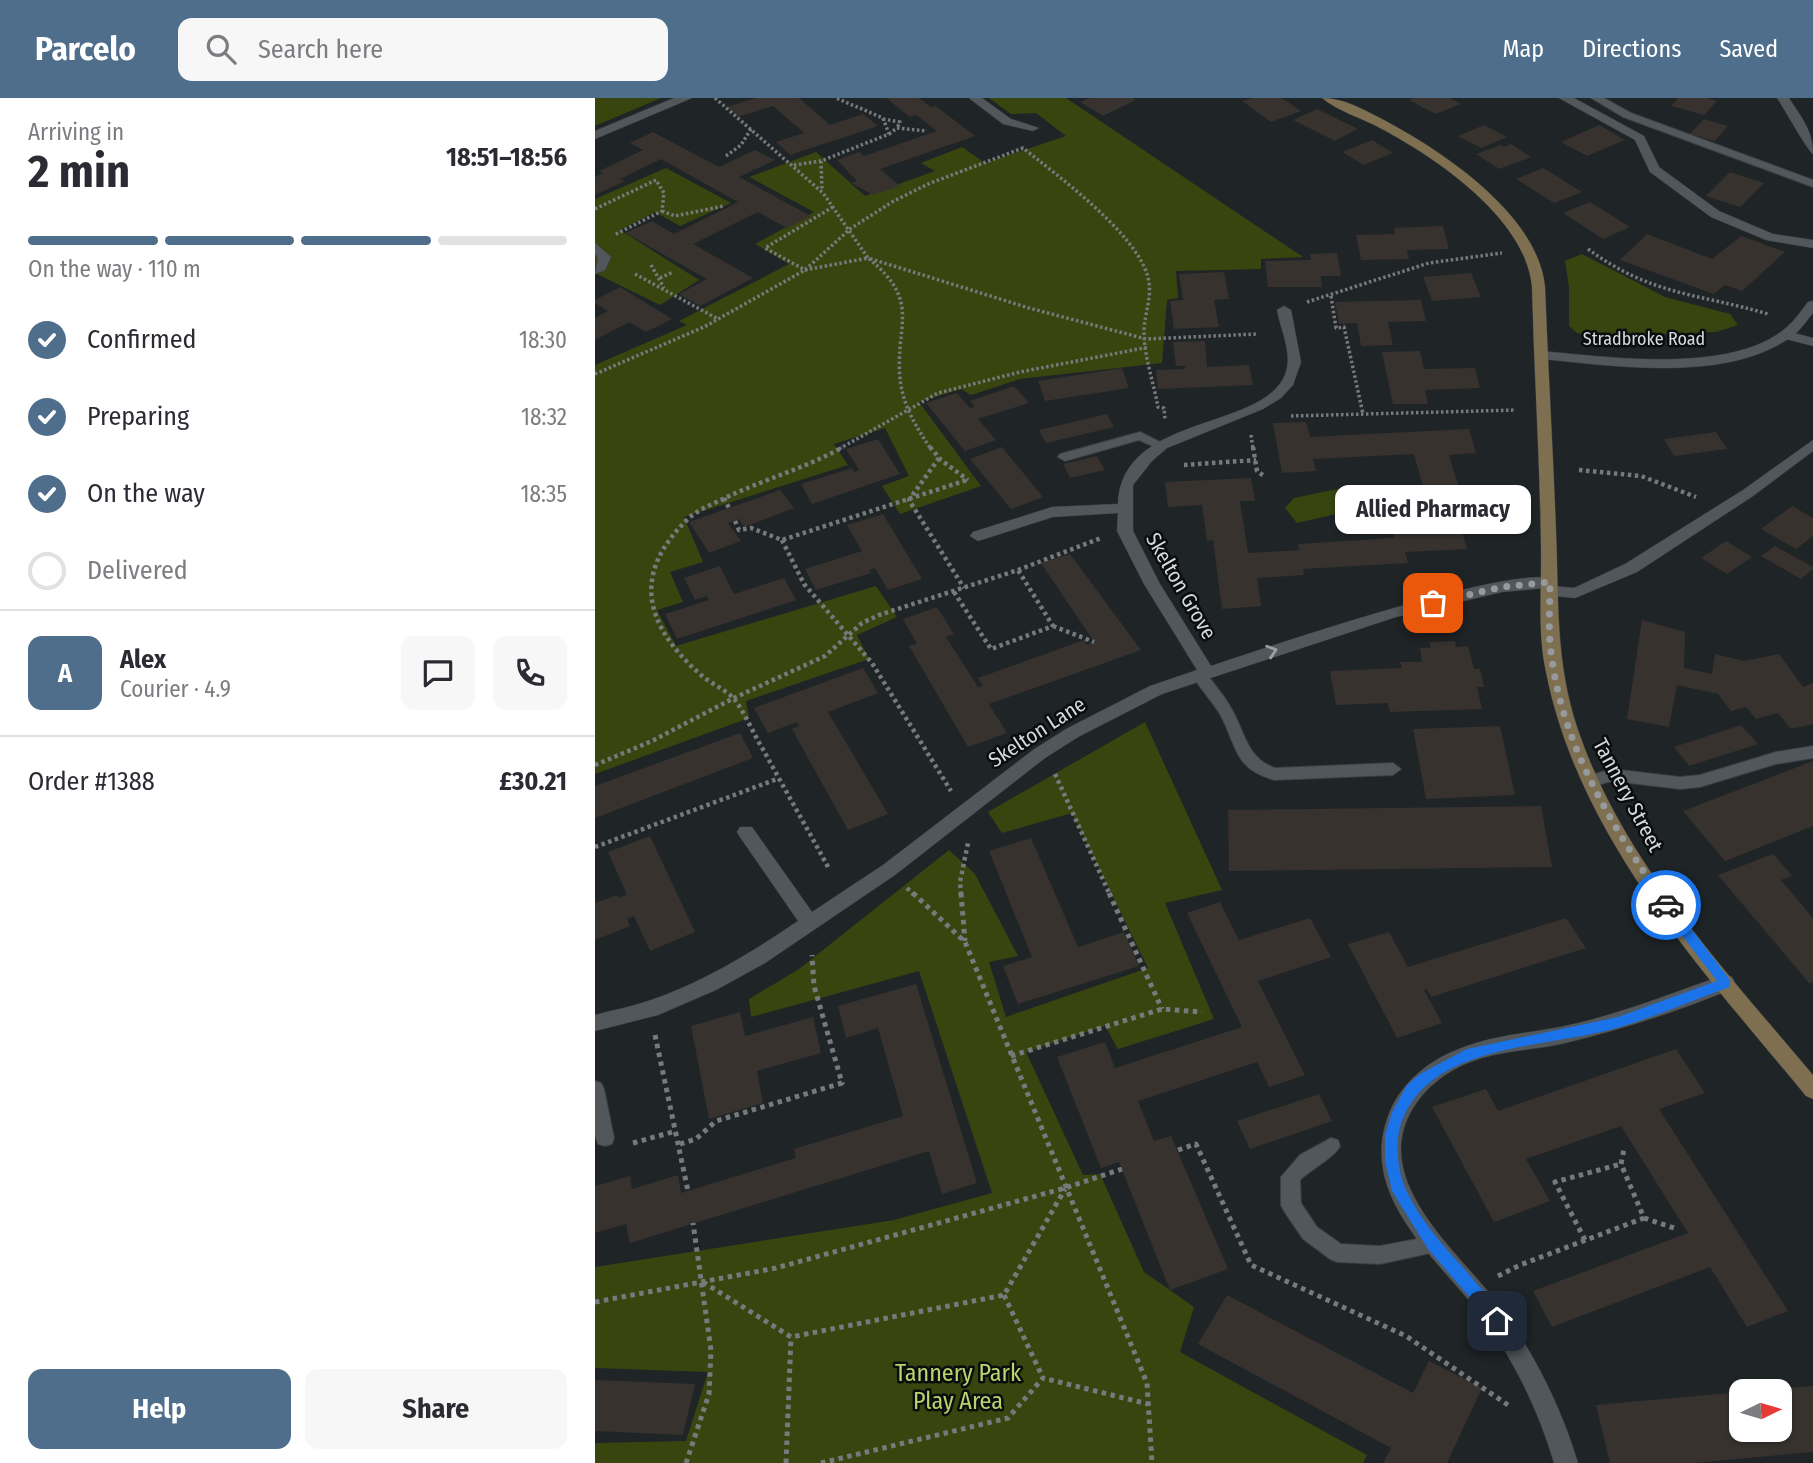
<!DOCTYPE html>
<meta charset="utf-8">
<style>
:root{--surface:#fff;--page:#f7f7f7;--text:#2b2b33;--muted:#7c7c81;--line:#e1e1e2;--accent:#4e6e8b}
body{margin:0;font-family:"Fira Sans Condensed",sans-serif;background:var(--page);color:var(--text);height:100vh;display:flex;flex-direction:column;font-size:26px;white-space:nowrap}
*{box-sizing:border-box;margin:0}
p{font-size:23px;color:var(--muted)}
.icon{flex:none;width:38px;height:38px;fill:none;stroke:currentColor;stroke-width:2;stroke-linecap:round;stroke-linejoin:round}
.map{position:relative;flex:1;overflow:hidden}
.details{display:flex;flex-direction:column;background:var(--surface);width:595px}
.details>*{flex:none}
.needle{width:46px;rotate:85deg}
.fabs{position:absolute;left:1134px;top:1281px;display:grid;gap:14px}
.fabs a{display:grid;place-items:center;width:63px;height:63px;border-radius:14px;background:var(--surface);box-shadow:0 2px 5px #0004;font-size:35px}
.pin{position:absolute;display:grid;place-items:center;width:60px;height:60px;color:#fff;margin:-30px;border-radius:14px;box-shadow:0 4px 10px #0006}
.courier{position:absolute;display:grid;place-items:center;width:70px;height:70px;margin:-35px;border:5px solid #1a73e8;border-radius:50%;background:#fff;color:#222;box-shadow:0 2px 9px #0007}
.bubble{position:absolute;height:49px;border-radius:14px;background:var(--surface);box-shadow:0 2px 5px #0004;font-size:23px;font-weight:700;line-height:49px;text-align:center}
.summary em{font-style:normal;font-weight:700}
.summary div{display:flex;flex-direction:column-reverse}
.summary{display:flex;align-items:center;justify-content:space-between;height:119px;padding:0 28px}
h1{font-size:46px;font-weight:700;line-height:52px}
.bar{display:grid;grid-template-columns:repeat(4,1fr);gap:10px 7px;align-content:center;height:84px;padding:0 28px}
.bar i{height:9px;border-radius:5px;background:var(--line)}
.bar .selected{background:var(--accent)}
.bar p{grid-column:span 4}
.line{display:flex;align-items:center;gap:18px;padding:0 28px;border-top:2px solid var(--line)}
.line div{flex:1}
.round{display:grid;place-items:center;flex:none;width:74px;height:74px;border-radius:14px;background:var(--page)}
ol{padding:0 28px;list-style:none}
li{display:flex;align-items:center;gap:21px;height:77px}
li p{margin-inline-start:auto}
li .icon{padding:7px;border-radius:50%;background:var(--accent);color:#fff;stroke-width:4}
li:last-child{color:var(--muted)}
li i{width:38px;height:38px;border:4px solid var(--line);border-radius:50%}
.action{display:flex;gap:14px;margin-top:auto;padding:14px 28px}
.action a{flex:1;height:80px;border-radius:14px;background:var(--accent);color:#fff;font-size:28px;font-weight:700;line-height:80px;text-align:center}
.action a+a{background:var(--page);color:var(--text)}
header{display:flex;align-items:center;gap:42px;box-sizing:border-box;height:98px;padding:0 35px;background:var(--accent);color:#fff}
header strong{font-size:33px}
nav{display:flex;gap:38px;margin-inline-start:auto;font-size:24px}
.search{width:490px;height:63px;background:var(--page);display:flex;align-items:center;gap:18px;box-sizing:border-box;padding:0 24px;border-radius:14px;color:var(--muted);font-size:26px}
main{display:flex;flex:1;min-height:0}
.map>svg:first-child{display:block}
.green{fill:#39450f}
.building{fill:#37322e}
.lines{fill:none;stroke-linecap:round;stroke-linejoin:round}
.service-casing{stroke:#3a3e41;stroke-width:2}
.minor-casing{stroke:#3a3e41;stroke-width:1}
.tertiary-casing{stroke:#3a3e41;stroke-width:1}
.secondary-casing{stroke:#3a3e41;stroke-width:1}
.path-far2{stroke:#767a7d;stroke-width:3.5;stroke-dasharray:2.5 2.5;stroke-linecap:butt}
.path-far1{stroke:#767a7d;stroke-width:4.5;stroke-dasharray:3.5 3.5;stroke-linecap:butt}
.path{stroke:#767a7d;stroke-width:5;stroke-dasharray:4.5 4.5;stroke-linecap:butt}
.service{fill:#51575b;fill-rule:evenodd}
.minor{fill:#51575b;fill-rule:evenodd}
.tertiary{fill:#51575b;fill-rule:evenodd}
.secondary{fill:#7d6f50;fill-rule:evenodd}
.oneway{stroke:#9b9fa2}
.route{fill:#1a73e8}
.done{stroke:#979a9d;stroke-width:7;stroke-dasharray:0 12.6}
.labels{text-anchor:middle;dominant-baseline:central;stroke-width:5;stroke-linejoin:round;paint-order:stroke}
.far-street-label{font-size:18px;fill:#d7dadd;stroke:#0a0d0e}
.street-label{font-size:21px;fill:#d7dadd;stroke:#0a0d0e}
.near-park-label{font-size:24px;fill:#b9d46d;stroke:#0a0d0e}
</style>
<header>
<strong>Parcelo</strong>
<div class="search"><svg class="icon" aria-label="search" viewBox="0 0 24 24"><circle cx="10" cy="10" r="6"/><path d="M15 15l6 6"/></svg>Search here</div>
<nav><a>Map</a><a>Directions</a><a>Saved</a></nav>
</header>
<main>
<section class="details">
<div class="summary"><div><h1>2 min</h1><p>Arriving in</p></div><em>18:51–18:56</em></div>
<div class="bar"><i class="selected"></i><i class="selected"></i><i class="selected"></i><i></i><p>On the way · 110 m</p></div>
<ol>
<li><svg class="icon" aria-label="check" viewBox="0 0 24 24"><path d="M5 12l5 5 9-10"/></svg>Confirmed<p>18:30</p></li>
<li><svg class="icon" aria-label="check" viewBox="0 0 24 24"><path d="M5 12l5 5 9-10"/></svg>Preparing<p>18:32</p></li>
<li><svg class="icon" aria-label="check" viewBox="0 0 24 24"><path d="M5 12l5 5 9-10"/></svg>On the way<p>18:35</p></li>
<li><i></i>Delivered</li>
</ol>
<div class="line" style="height:126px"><b class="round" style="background:var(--accent);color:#fff">A</b><div><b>Alex</b><p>Courier · 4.9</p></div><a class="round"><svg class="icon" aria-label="chat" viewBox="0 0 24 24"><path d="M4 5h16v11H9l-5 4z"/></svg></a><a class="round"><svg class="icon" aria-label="phone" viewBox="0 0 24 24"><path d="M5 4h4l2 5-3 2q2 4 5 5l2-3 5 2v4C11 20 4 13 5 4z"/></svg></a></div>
<div class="line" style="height:91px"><div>Order #1388</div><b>£30.21</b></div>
<div class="action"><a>Help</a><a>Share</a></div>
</section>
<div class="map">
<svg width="1218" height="1365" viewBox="0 0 1218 1365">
<rect width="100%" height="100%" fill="#1f2427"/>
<path class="green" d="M0,0H66L0,28Z
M394,0H471L708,159L666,161V171L581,173L583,200L572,202L567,265L425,281L376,297L366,291L324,304L386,388L305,416L287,388L314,378L290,330L239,346L253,367L89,419L108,464L75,474L88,504L62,512L81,548L281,488L302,519L262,537L274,561L151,603L154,620L0,676V267L92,227L84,223L194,166L160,146L219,114L154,79L221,54L270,98L340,73L326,65L367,49L390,65L471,38L441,15L416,16Z
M71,70L136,105L85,128L60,114L25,132L104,182L65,207L0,175V101Z
M987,156L1070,199L1135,216L1143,227L1121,234L998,238L982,235L974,228V189L970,163Z
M757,388L762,411L702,425L690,410L699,400Z
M550,624L627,792L570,805L619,921L523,951L510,928L431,954L488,1077L505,1076L549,1174L599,1209L585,1254L772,1357L768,1365H0V1345L91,1343L113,1274L0,1270V1169L299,1122L397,1095L324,873L156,919L154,901L204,871L354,752L380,776L423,858L394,864L411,919L553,870L477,715L407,735L393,714Z"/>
<path class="building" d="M161,0H204L235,27L268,16L283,28L195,57L181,44L209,35L178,8L143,19L132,9Z
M291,0H324L336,9L341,8L380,38L285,71L305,88L278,97L256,85L262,83L242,62L264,54L269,58L342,33L321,17L315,19Z
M495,0H538L541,2L508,18L485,4Z
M658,0H687L706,13L676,24L647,3Z
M819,0H855L866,6L840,16L814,2Z
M1083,0H1112L1122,3L1109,17L1076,8Z
M722,11L763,31L740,43L698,22Z
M1109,21L1133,28L1120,43L1095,36Z
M889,27L912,39L886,50L863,38Z
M1004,27L1030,42L992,58L966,44Z
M58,34L124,69L160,52L180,62L144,79L216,118L192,130L163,114L98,146L158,180L105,208L84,196L112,181L30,135L57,123L79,136L143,104L66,61L25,81L30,83L0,97V79L8,75L4,73L48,52L35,45Z
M777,42L798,55L769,67L747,54Z
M916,46L936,59L904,71L881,56L906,47L910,49Z
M948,70L968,82L987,94L959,105L921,81Z
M1135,74L1169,85L1145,109L1111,98Z
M995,104L1016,117L1035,129L1008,141L968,115Z
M848,128L854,151L812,152L814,161L766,162L761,137L800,136L799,130Z
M1052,136L1117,161L1146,138L1190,154L1147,193L1130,187L1119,196L1025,162Z
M742,155L746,178H726L727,189H673L670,163L716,162L715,156Z
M629,174L634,201L619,202L624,229L579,231L575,203L588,202L584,176Z
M876,175L886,199L837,203L828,179Z
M25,189L77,221L51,234L34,224L0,242V220L13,213L0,205V202Z
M826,202L831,223L793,224L798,247L766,248L762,225L744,226L740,204Z
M610,243L612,269L654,267L658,287L563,291L561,272L590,271V268H581L578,244Z
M825,253L829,271L880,270L885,290L830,292L833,306H798L787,254Z
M527,270L534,290L450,303L443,283Z
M419,288L434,305L383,321L401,342L370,353L331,305L362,295L375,310L380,308L375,303Z
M512,316L519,329L451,345L444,332Z
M711,324L715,339L874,331L881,355L854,357L864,391H860L869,423H864L872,451L810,454L813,465L708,471L709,477L662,480L666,508L627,511L618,442L612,443L607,407L573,409L570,384L656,380L660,403H645L653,455L705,452L703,446L799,440L797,430L834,428L825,392H829L819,356L718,361L721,373L687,375L678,325Z
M1121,334L1132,351L1079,358L1069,341Z
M283,341L305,376L217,406L206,386L257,370L260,374L264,372L251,351Z
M407,349L448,399L416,411L375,361Z
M502,358L510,372L475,380L468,366Z
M185,392L199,410L149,429L144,421L133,425L146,443L114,455L94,424Z
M1197,408L1218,420V438L1201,451L1166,431Z
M288,416L327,481L293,492L280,470L274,472L276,475L221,492L210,471L267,453L252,427Z
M1131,443L1157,459L1132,476L1106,460Z
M1180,448L1218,469V471L1206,481L1166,458Z
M475,456L546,552L394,606L412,635L373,649L314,548L322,546L308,521L342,509L359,536L351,539L383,589L388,588L383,580L489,542L492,547L499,544L446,465Z
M125,468L139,496L189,480L201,502L82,541L70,516L114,502L112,498L100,502L89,480Z
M1047,522L1090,534L1089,570L1117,576L1120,556L1149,563L1184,556L1208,589L1218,585V626L1196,631L1183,615L1161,621L1151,609L1136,613L1123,596L1082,587L1074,629L1032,621Z
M860,543L861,549L873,548L879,571H885L889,589H882L887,611L795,614L793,605L741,607L735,573L807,570L805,564H827L825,550H836L834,544Z
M268,570L283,595L233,614L293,716L253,732L197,631L204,628L202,624L173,635L159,610Z
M1146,627L1163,646L1094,668L1079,649Z
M905,628L920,697L831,701L818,631Z
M145,635L158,660L0,720V688Z
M1218,663V728L1130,763L1088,713Z
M946,708L957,769L634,773L633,712Z
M55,738L100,834L55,853L39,818L32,821L35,828L0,842V805L22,797L23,800L32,797L13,754Z
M436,740L483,849L529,834L544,868L423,906L408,868L437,859L394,753Z
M1178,756L1197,778L1186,782L1218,820V884L1214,885L1123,777Z
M625,804L644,842L715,820L736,859L663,883L710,977L674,989L662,964L543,1003L559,1043L576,1038L633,1171L575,1192L524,1064L506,1070L462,959L510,944L520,970L647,929L592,815Z
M971,820L991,850L836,899L832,891L829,892L847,925L802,940L753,846L794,834L813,869Z
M321,886L382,1085L347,1096L334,1053L35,1145L31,1126L0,1135V1088L35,1078L37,1091L83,1077L86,1095L201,1060L199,1051L308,1018L283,930L251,940L243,908Z
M145,914L150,938L218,919L226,955L162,973L168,1005L114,1021L96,928Z
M1081,951L1110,995L1064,1011L1193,1213L1152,1229L1115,1169L957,1229L938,1193L1093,1135L1026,1028L931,1061L955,1103L899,1124L837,1009L891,991L903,1013Z
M724,996L737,1023L655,1051L642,1023Z
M632,1197L818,1295L834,1263L887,1290L852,1365H788L796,1350L603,1246Z
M0,1282L100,1286L88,1337L0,1333Z
M1218,1288V1354L1098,1365H1015L1001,1307L1146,1294V1332H1185V1293L1177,1291Z"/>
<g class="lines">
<g class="service-casing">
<path id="service" d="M996,0H1009L1036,15L1218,82V89L1028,19Z
M545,334L573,348L566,352L544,342L470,363L463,359L465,356Z
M605,573L610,574C619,586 629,597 636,610C650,633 651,660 680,670L798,665L806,671L798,677L679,682C639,670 643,651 626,618C618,604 606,592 598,578Z
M1218,648V660L1181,666L1105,689L1085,691L1017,683L995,689L987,683L989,679L1017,671L1085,679L1105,677L1181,654Z
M0,983L6,985L9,991L19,1040L17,1046L10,1048L3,1046L0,1037Z
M736,1040L743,1042L745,1048C740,1059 715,1072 705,1082L706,1105L722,1129L746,1146L785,1148L838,1138L845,1141L848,1147L845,1153L785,1166L742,1164L735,1161L708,1141L689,1113L686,1107V1079L705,1057Z"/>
</g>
<g class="minor-casing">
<path id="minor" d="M79,0H97L0,41V33Z
M374,0H387L416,21L444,30L438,33L408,26Z
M964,0H979L1049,38L1064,69L1124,113L1178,136L1218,142V150L1171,142L1116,119L1055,74L1040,42Z
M0,145L16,159L10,172L0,176L3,160L0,156Z
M689,208L696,212L706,264L698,287L686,300L668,311L572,350L557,363L538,387V433L565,486L616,568C659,554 940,457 963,484L959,488L979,490L1030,466L1148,392L1218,342V353L1158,398L1042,474L980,500L949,497L947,493L949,490L907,494L801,519L567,596L483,639L450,660L300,777L170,865L121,892L63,917L0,933V917C18,912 36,909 53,903C107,885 156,855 203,823L145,739L142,734L145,729H157L217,814L288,767L438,652L471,631L555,588L602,572L549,486L522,433L523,415L458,419L383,443L375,438L378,434L457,409L523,406C526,312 678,335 692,270C696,252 685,229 682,212Z
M1192,233L1218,240V248L1187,240V234Z
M1130,877L1137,879L1140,885L1137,891C1081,914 1025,932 966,946C937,952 905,953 878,963C855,971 833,987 820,1007C768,1085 874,1161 912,1218C943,1263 967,1312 983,1365H959C945,1317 924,1273 896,1231C852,1166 758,1103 795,1013C808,983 835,962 864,951C900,936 941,935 979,926C1031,914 1079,894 1130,877Z"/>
</g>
<g class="tertiary-casing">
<path id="tertiary" d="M1182,0H1194C1206,19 1218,32 1218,56C1212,52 1189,10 1182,0Z
M1218,203V215C1212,222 1207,230 1200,236C1136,286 1021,268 946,261L939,257L946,253C1013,259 1138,277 1192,229C1200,222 1207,212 1213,204Z"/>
</g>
<g class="secondary-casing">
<path id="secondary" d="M727,0C749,0 767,11 787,21C846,52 943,116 950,189C953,270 958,351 961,433C964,503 960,564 983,632C1028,764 1130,872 1218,977V1001L1211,998C1107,872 984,740 951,574C942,533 947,490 946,448C945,361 939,275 937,189C931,120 840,59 785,30C767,20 742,13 727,0Z"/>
</g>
<path class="path-far2" d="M120,0L228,95L273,160L434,210L551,241L662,236
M288,21L305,24L302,30
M294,36L302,30L332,33
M131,58L146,47L156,31
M226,63L227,93
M199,67L226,63L294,36L288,20L241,0
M238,109L170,150L210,172L273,160C330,206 297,229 306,288C310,311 323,332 336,351
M0,111L61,82L69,95L67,113L19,137
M67,113L80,118L129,108
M993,151C1057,198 1102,195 1173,216
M56,167L69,190
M40,176L123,221
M65,180L78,174
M736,198L741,230L749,229L768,316
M712,204L834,165L907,155
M0,276L109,229L210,172L255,131L297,104L333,86L428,50C463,78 538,133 552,176C559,197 549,214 549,235C549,258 559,286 563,309L569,310L570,321
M696,318L921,312
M656,337L658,351
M244,351L343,295L425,274L554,249"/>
<path class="path-far1" d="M335,349L346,362L373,382
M658,349L662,373L669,378
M344,360L314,402L369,490
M589,367L661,362
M984,372L1046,378L1101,399
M129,400L134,410
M140,423L144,432L156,430L187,442L372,382
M187,442L209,486L277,565L356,693
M359,494L396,551L458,528L423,472
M458,528L499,544
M0,667L57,643L139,600L230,558L267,525L284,517L423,472L506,440
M460,676L515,797
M0,749L182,681
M233,769C212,730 190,692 169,653C159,637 151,617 140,602C132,592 116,586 106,577C50,528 35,476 94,420C103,412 115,407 126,402C166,382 209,371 248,349
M312,790L319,797
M366,797L365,784L373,745"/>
<path class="path" d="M318,795L370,844L552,1285L557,1365
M366,795L370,843
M514,795L567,911
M60,937L93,1093
M416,958L567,911L607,914
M38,1045L81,1033
M85,1046L101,1041L121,1023L247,985L219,888L217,857
M583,1052L601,1046L656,1167L811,1238L916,1309
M1049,1120L1079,1130
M990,1142L960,1084L1026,1066
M903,1178L925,1167L1049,1120L1026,1066L1029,1051
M108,1184L196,1239L409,1197L470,1091
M409,1197L448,1280
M0,1204L181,1170L470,1090L527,1071
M91,1365L114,1296L116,1252L98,1125
M191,1365L196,1239
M226,1365L413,1320L448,1280L553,1306"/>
<use href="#service" class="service"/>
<use href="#minor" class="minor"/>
<use href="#tertiary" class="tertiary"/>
<use href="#secondary" class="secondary"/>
</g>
<defs><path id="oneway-chevron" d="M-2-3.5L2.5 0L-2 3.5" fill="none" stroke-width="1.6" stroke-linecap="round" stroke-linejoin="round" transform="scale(1.75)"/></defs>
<use class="oneway" href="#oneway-chevron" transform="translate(677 553) rotate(-18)"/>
<path class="route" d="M1071,802L1075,803L1135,882V889C1098,902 1062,918 1025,929C954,951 831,943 805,1029C800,1047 803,1075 811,1092C825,1122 849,1149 871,1173C884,1189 901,1204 909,1223L907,1228H897L884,1210L833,1151L797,1093L790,1063V1037L797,1014L812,987L825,976L872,951L1023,919L1122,883L1066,810L1065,807Z"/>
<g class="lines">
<path class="done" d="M838,505L907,489L955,484C955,507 953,531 956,554C967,649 1018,729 1071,807"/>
</g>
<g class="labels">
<g class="far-street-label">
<text x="1049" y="241">Stradbroke Road</text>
</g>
<g class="street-label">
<text transform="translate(586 488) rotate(60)">Skelton Grove</text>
<text transform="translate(442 634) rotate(-33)">Skelton Lane</text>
<text transform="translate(1033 697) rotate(62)">Tannery Street</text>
</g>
<g class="near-park-label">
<text x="363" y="1275">Tannery Park<tspan x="363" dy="28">Play Area</tspan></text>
</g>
</g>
</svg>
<div class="fabs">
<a><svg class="needle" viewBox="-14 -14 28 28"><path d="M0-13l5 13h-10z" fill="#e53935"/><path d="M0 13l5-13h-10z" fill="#7c7c81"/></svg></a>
</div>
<div class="pin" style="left:838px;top:505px;background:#ea580c"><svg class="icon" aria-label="bag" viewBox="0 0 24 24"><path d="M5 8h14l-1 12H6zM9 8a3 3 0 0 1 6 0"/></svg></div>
<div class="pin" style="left:902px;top:1223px;background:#1f2937"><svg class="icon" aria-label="home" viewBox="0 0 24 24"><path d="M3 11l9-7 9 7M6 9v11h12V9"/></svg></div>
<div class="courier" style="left:1071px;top:807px"><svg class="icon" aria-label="car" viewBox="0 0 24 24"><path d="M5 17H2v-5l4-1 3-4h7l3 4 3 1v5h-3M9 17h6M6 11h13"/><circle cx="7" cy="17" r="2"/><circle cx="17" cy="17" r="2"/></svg></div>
<div class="bubble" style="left:740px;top:387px;width:196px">Allied Pharmacy</div>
</div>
</main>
